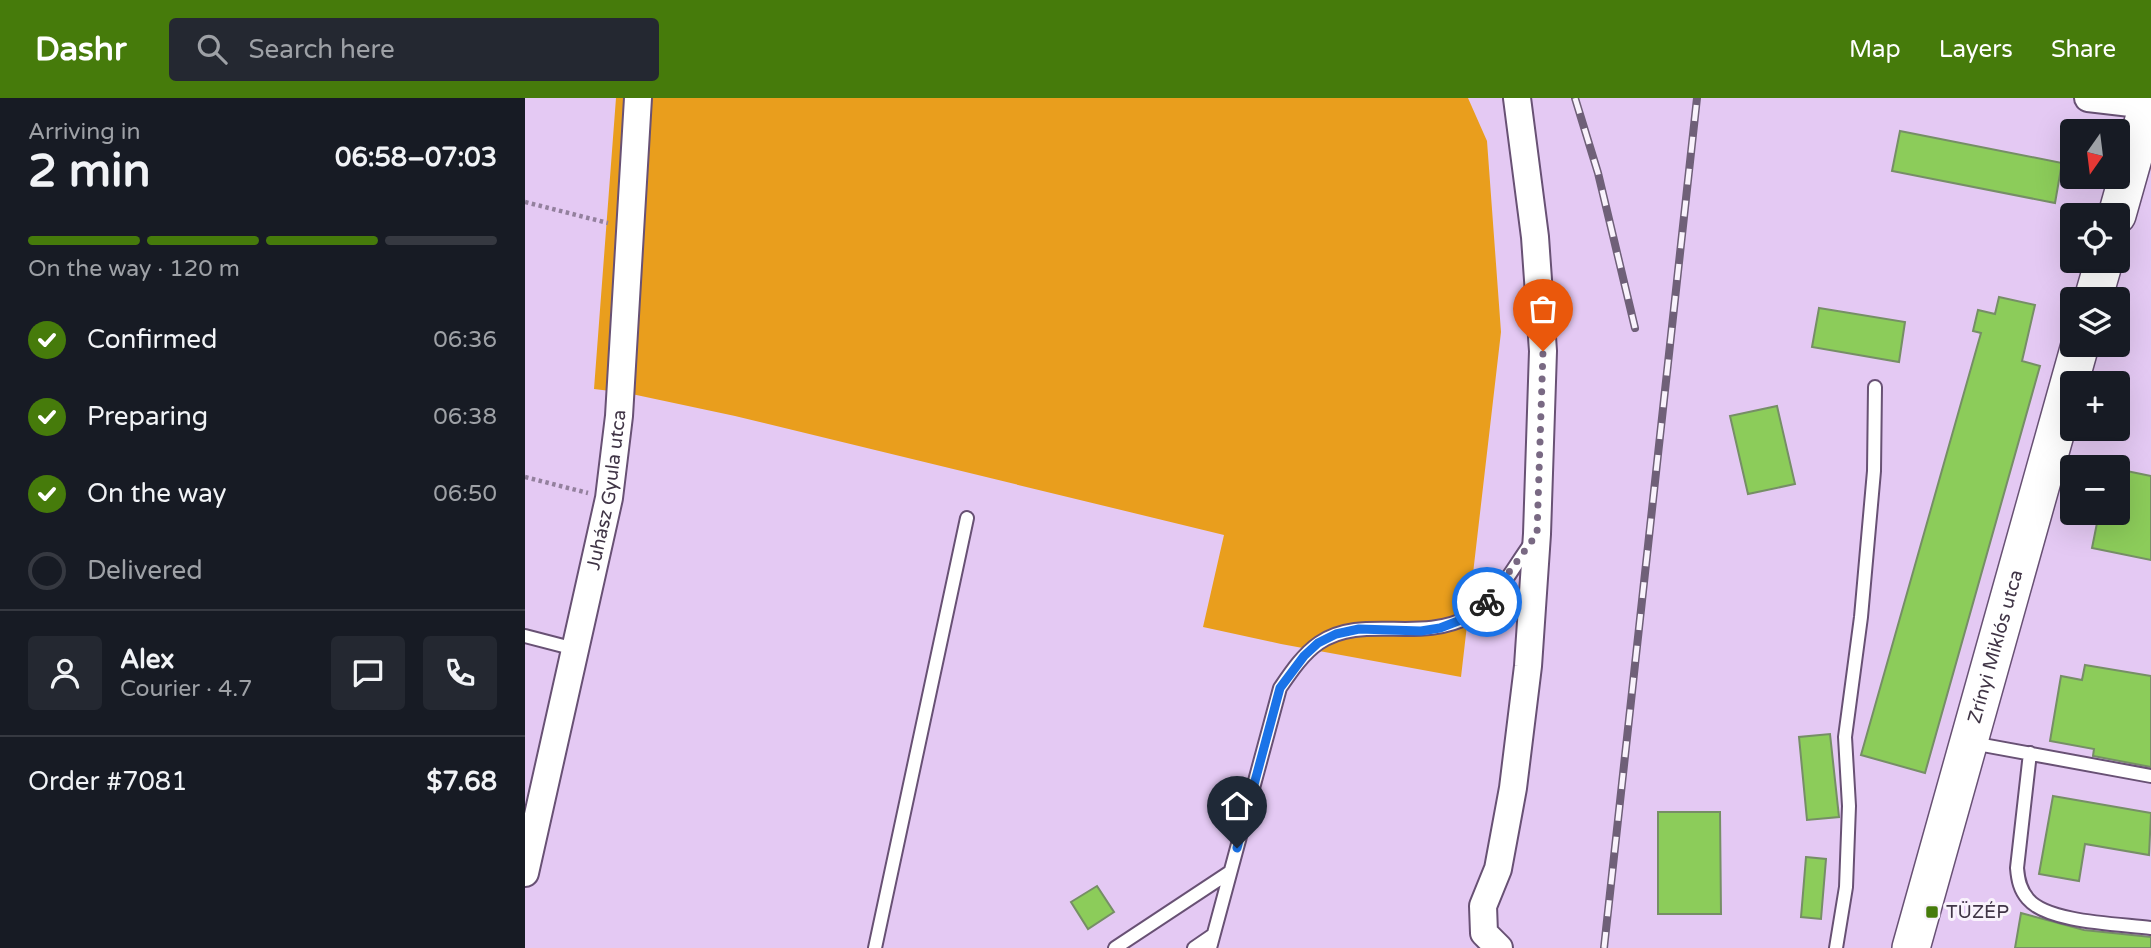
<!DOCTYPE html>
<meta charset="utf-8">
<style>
:root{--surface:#171b24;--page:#242831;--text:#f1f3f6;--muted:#9ea1a6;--line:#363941;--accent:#467b0b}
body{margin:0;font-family:"Varela Round",sans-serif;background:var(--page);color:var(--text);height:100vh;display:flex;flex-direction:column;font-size:26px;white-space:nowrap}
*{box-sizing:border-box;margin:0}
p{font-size:23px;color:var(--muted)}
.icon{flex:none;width:38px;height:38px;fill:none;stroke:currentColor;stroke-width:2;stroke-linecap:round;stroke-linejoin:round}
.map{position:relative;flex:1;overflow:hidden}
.side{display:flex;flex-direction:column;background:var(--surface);width:525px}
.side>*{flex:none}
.needle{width:46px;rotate:194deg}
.controls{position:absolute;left:1535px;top:21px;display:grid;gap:14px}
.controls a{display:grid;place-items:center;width:70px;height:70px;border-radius:7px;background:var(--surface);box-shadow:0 7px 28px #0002;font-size:35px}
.pin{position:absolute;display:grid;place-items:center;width:60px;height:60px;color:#fff;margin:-72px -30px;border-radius:50% 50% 50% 0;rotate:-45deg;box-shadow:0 0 7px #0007}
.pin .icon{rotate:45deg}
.courier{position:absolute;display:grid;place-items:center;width:70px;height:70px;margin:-35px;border:5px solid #1a73e8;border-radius:50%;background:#fff;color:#222;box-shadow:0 2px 9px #0007}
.head em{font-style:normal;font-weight:700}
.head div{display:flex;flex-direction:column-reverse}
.head{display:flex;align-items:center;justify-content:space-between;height:119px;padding:0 28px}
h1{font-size:46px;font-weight:700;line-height:52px}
.bar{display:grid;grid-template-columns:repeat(4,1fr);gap:10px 7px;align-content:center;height:84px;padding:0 28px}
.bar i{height:9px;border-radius:5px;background:var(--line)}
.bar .on{background:var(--accent)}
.bar p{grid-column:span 4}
.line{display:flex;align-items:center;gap:18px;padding:0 28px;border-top:2px solid var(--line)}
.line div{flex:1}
.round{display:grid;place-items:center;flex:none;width:74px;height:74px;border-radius:7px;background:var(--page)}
ol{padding:0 28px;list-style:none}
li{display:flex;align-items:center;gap:21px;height:77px}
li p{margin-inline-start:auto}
li .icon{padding:7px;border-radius:50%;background:var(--accent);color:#fff;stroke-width:4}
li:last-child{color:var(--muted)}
li i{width:38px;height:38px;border:4px solid var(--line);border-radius:50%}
header{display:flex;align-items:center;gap:42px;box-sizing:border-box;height:98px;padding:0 35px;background:var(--accent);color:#fff}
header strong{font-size:33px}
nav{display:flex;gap:38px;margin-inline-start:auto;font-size:24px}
.search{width:490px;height:63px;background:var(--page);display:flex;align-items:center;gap:18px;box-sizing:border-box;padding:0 24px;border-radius:7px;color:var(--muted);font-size:26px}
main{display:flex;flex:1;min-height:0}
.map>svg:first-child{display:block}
.green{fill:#e99e1d}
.building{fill:#8ccc5a;stroke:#768e66;stroke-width:2}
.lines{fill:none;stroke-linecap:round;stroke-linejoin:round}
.lane-casing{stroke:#685174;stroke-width:16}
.street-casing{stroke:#685174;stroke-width:30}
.secondary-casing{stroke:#685174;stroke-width:40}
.path{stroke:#93809d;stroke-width:4.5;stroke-dasharray:3.5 3.5;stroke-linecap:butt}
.lane{stroke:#fff;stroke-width:12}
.street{stroke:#fff;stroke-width:26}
.secondary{stroke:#fff;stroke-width:37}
.rail-casing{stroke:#6f6078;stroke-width:8}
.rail{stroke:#f9f3fc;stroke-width:5;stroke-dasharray:16;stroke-linecap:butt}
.done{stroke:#796983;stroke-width:7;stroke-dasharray:0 12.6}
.route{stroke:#1a73e8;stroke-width:9}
.poi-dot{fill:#467b0b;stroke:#f9f3fc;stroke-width:2.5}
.labels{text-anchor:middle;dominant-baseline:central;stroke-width:6;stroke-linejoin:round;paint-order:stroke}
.street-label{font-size:19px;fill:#403546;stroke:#f9f3fc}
.poi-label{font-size:19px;fill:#403546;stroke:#f9f3fc;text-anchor:start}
</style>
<header>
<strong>Dashr</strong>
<div class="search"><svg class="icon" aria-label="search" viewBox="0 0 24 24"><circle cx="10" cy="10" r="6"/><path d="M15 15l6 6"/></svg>Search here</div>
<nav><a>Map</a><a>Layers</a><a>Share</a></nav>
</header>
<main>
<section class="side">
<div class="head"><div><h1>2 min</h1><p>Arriving in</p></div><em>06:58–07:03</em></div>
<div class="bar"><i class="on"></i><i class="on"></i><i class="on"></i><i></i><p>On the way · 120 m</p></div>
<ol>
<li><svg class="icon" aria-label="check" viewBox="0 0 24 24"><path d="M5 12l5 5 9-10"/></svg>Confirmed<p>06:36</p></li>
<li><svg class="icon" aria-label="check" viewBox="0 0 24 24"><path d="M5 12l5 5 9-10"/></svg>Preparing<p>06:38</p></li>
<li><svg class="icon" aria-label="check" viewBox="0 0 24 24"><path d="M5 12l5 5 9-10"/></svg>On the way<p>06:50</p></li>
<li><i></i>Delivered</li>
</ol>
<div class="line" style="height:126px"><a class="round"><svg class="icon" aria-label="person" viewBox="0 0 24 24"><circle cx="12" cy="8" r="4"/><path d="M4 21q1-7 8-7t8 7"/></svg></a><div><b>Alex</b><p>Courier · 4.7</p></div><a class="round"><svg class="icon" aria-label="chat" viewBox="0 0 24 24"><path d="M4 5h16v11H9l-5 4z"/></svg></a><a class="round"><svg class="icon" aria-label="phone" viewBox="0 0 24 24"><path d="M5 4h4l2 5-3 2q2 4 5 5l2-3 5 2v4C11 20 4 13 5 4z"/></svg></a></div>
<div class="line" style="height:91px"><div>Order #7081</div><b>$7.68</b></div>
</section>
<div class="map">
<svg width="1626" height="850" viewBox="0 0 1626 850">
<rect width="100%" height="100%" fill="#e4c9f3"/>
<path class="green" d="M91,0H943L962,43L976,234L936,579L756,546L678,529L699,437L210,318L102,295L69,291Z"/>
<path class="building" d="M1375,33L1537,65L1530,105L1367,73Z
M1474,199L1510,207L1497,263L1515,268L1400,675L1336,657L1456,235L1448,233L1453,212L1470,216Z
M1294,210L1380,224L1374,264L1287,249Z
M1252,308L1270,386L1223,396L1205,318Z
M1592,371L1626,378V462L1567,450L1574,415H1592Z
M1560,567L1626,578V669L1568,658L1569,651L1525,643L1536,578L1557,582Z
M1305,636L1314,719L1282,722L1274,639Z
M1528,698L1626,715L1624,757L1560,746L1554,783L1514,776Z
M1133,714H1195L1196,816H1133Z
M1281,759L1301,761L1296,821L1276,819Z
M572,788L589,814L563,831L546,804Z
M1496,815L1559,832L1626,839V850H1490Z"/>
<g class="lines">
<g class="lane-casing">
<path id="lane" d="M0,538L50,551
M1447,645L1626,678
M1505,655L1492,770C1493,782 1495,792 1503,801C1523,825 1596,826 1626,830
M350,850L442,420
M590,850L705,774
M669,850L688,837
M685,850L755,590C766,574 778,556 794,545C838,515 895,546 945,518C972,503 988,469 1006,445
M1311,850L1321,789L1324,708L1320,639L1336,519L1349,373L1350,289"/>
</g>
<g class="street-casing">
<g id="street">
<path d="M1563,0L1623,7"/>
<path id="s1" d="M0,775L84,400L94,318L113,0"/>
<path d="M974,850L959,835L958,808L973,771L988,690L1003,568L1012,436L1018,253L1010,139L992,0"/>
</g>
</g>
<g class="secondary-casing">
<g id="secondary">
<path d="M1592,117L1625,0"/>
<path d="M1568,201L1579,163"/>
<path id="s2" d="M1386,850L1555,247"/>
</g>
</g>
<path class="path" d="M0,104L83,125
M0,379L63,395"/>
<use href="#lane" class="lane"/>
<use href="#street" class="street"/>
<use href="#secondary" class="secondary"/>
<g class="rail-casing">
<path id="rail" d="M1050,0L1073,75L1110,230
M1079,850L1172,0"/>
</g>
<use href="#rail" class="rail"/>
</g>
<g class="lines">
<path class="done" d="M962,504L1012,436L1018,253"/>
<path class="route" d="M712,750L755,590L779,558L793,545L811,536L834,531L896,533L915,530L946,518L962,504"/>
</g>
<rect class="poi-dot" x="1400" y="807" width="14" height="14" rx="3.5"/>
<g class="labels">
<g class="street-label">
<text stroke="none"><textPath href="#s1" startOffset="392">Juhász Gyula utca</textPath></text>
<text stroke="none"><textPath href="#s2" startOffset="313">Zrínyi Miklós utca</textPath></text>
</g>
<g class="poi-label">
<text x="1421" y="814">TÜZÉP</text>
</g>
</g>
</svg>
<div class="controls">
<a><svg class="needle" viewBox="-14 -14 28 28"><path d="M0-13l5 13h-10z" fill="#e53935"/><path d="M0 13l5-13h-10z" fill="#9ea1a6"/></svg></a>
<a><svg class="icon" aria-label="locate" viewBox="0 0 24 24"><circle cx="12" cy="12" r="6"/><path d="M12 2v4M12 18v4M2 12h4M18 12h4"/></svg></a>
<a><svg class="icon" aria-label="layers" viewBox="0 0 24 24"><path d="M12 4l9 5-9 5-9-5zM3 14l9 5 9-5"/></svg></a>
<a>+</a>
<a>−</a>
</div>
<div class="pin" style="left:1018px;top:253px;background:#ea580c"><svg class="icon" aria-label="bag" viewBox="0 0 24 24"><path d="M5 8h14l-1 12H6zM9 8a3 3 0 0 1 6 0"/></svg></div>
<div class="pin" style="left:712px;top:750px;background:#1f2937"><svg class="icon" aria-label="home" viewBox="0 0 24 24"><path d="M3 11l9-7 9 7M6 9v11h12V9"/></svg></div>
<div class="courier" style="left:962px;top:504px"><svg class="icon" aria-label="bike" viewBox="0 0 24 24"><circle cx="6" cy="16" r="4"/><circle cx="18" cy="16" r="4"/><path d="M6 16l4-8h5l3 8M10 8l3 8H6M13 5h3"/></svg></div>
</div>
</main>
